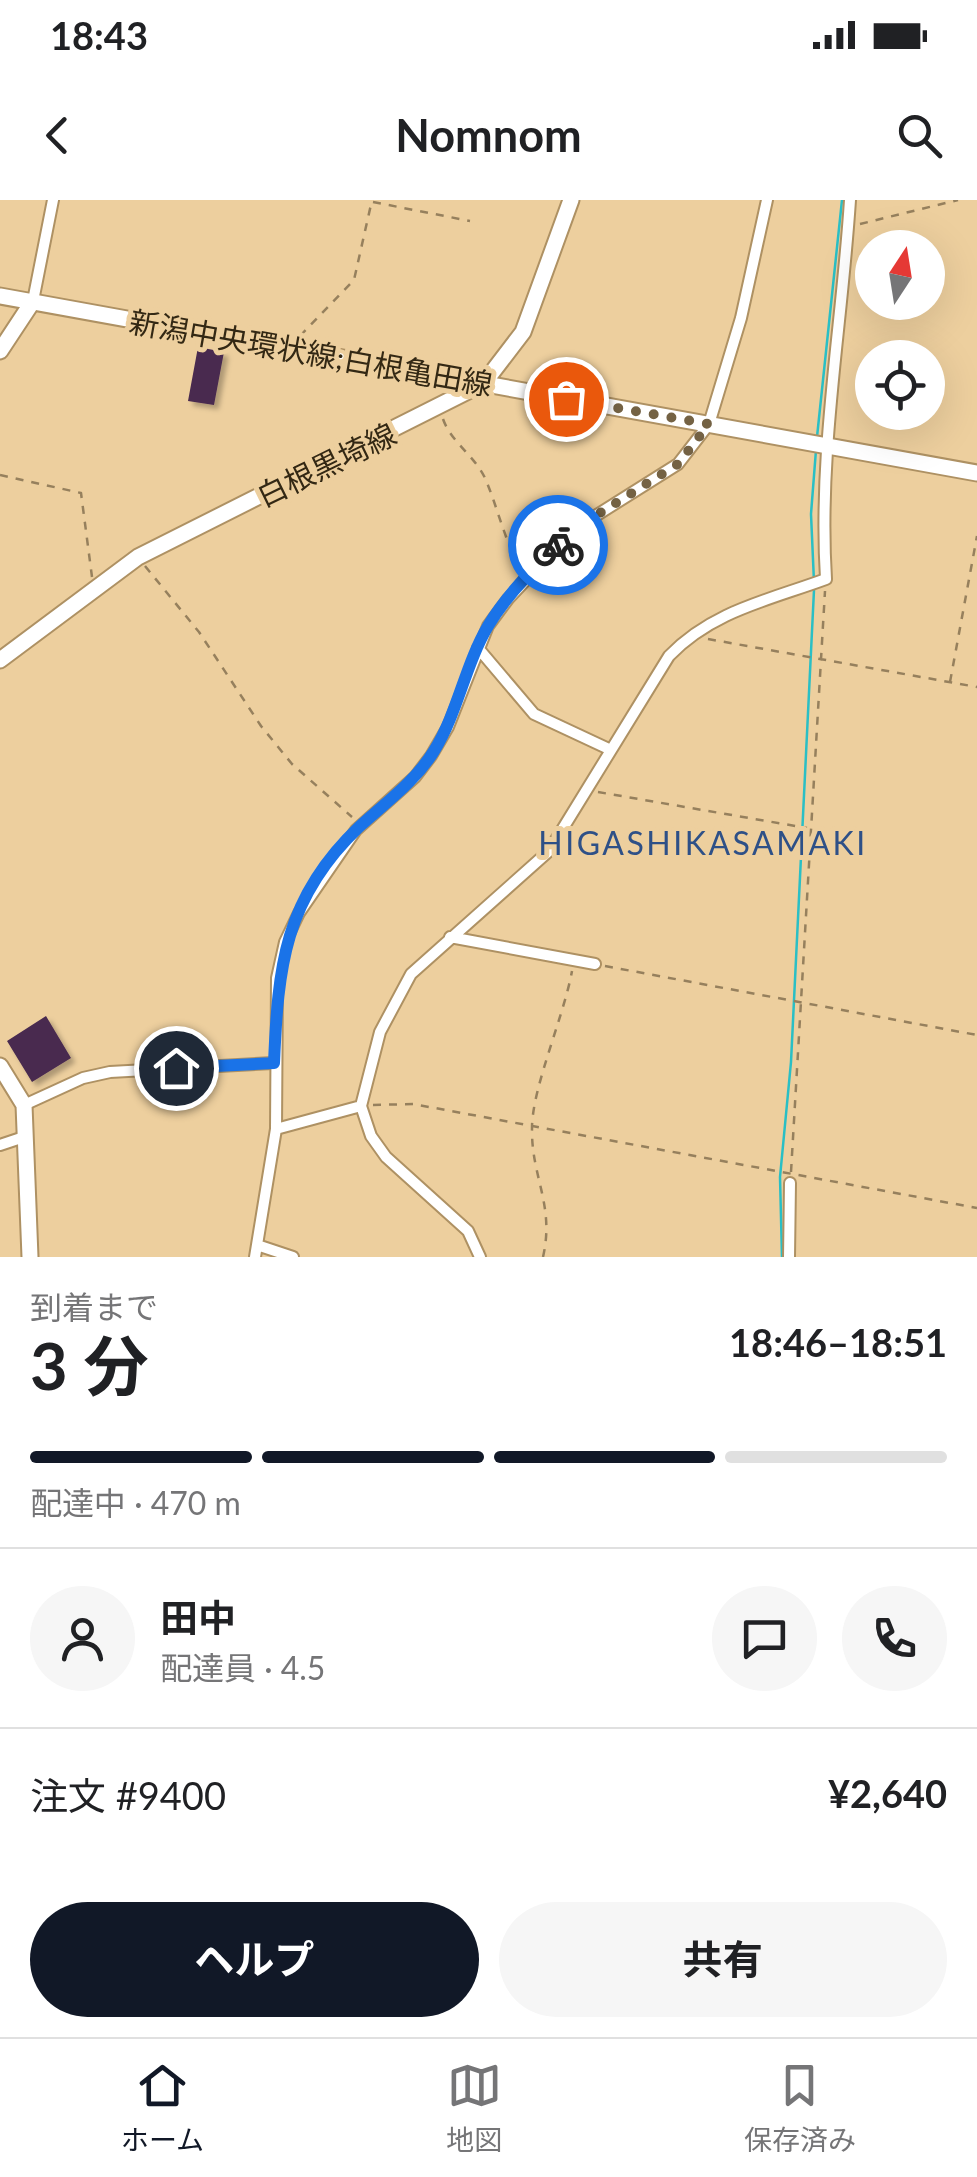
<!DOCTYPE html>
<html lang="ja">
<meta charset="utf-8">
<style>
:root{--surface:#fff;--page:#f6f6f6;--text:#202124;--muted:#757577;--line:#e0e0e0;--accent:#111827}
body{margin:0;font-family:Lato,"Noto Sans JP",sans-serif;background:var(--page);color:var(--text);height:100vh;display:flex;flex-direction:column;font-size:38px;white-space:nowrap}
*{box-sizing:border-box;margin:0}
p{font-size:32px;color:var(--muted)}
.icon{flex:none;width:55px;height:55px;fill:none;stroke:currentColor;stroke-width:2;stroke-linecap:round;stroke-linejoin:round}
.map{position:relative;height:1057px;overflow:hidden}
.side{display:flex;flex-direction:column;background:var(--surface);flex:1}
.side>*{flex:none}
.needle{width:65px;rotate:12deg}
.tools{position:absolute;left:855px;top:30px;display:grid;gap:20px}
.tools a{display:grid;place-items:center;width:90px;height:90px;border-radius:50%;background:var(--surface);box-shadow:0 10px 40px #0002;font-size:50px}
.pin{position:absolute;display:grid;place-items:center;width:85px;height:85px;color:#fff;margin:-42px;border:5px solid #fff;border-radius:50%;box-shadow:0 2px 10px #0007}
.courier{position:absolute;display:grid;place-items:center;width:100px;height:100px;margin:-50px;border:8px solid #1a73e8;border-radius:50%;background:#fff;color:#222;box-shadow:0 2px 12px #0007}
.summary em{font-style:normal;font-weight:700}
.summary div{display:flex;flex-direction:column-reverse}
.summary{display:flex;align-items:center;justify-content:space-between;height:170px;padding:0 30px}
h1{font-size:65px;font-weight:700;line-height:75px}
.bar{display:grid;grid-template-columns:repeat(4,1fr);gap:15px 10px;align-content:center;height:120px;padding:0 30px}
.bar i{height:12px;border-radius:8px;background:var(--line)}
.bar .current{background:var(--accent)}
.bar p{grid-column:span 4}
.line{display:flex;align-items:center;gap:25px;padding:0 30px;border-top:2px solid var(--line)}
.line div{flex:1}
.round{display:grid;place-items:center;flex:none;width:105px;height:105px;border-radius:52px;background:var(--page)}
.button{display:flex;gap:20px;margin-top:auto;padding:20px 30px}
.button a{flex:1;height:115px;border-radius:60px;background:var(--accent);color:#fff;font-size:40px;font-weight:700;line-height:115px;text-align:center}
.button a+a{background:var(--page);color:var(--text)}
.status{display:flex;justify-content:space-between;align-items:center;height:70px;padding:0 50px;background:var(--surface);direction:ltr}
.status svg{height:28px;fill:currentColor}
header{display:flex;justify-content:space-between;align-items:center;height:130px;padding:0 30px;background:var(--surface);font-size:45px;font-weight:700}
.menu{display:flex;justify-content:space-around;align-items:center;height:140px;border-top:2px solid var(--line);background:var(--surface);font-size:28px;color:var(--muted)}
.menu a{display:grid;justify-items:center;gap:5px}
.menu .current{color:var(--accent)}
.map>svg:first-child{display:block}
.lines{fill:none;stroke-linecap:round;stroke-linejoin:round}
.stream{stroke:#2abfc5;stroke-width:2.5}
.building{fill:#482a4f;filter:url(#shadow)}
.street-casing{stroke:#ae9163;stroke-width:14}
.secondary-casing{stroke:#ae9163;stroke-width:19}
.primary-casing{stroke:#ae9163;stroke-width:19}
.path{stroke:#96805d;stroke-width:2.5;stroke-dasharray:8 8;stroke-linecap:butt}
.street{stroke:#fff;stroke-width:10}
.secondary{stroke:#fff;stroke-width:15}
.primary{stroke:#fff;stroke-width:15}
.done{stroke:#746244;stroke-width:10;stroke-dasharray:0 18}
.route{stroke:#1a73e8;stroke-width:12}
.labels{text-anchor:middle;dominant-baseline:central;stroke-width:10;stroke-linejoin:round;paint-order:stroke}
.street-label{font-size:30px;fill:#332814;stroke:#edcf9e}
.neighbourhood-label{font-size:32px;letter-spacing:2.5px;fill:#2e5087;stroke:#edcf9e}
</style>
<div class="status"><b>18:43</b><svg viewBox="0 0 49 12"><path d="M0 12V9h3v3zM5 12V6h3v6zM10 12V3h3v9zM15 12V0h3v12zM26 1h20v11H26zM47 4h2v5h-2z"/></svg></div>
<header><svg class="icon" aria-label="back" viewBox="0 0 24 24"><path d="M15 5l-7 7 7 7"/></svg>Nomnom<svg class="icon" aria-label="search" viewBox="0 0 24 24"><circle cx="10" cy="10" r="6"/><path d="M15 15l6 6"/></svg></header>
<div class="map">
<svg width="977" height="1057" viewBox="0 0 977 1057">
<defs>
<filter id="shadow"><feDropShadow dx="4.5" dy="4.5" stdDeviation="2.5" flood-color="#0004"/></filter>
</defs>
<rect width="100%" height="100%" fill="#edcf9e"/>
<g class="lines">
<path class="stream" d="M817,237L842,0
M814,382L811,314L816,250
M782,1057L780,977L791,862L814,390"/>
</g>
<path class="building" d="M198,147L224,152L214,205L188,201Z
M46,816L71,858L32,882L7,841Z"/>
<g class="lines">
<g class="street-casing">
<path id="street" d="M33,101L53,0
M478,448L534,514L611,550
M450,737L595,764
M24,905L83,878L110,872L273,863
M276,929L361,906
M0,945L24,937
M257,1045L293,1057
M255,1057L276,929L277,778L285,742L299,713L356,630L415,577L431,556L448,527L488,426L508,399L573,330L678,264L709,224L741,118L767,0
M480,1057L468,1031L386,957L371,936L361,906L380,832L411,774L549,651L669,456C712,411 769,400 826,379C818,252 842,126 850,0
M789,1057L790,983"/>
</g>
<g class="secondary-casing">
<path id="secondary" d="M0,151L33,101
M0,460L138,357L484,183L523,132L571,0
M0,866L24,905L30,1057"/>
</g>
<g class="primary-casing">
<path id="primary" d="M0,96L977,273"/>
</g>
<path class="path" d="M373,2L470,21
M860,24L958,0
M300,136L354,80L372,0
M443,219C451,242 474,255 485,278C498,308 504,340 521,369
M0,275L81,293L92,377
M145,366L199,432L261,526L292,564L352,617
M708,439L977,487
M950,482L977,336
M598,592L807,628
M605,766L977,835
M373,905L413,904L977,1008
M791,972L825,391
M543,1057C555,1005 531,977 532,928C532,888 564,816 572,771"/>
<use href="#street" class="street"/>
<use href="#secondary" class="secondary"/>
<use href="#primary" class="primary"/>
</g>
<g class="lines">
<path class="done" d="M558,345L573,330L678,264L709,224L566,199"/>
<path class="route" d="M176,868L274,863C278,768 284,698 359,627C385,603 415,582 434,551C458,512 465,465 488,426C506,396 533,368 558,345"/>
</g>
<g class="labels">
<g class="street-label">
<text transform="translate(311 152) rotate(10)">新潟中央環状線;白根亀田線</text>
<text transform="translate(326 264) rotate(-26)">白根黒埼線</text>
</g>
<g class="neighbourhood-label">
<text x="703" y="642">HIGASHIKASAMAKI</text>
</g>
</g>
</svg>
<div class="tools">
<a><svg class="needle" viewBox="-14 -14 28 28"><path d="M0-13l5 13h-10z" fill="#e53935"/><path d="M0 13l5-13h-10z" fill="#757577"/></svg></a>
<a><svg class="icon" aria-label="locate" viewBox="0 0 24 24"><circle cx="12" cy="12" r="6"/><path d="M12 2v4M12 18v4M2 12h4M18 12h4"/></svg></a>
</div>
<div class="pin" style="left:566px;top:199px;background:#ea580c"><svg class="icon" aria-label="bag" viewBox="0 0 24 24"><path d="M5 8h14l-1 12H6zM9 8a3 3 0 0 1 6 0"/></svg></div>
<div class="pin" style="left:176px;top:868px;background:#1f2937"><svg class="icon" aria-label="home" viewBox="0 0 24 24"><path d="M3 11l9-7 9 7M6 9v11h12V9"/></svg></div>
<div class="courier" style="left:558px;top:345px"><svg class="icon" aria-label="bike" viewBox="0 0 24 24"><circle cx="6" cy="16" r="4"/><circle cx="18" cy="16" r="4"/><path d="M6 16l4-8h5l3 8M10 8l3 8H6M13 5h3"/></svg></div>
</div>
<section class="side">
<div class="summary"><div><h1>3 分</h1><p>到着まで</p></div><em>18:46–18:51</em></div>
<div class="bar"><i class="current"></i><i class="current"></i><i class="current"></i><i></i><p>配達中 · 470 m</p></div>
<div class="line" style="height:180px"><a class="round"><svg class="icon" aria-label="person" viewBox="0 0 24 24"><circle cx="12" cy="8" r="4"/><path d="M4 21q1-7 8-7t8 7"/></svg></a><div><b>田中</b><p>配達員 · 4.5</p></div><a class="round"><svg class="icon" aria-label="chat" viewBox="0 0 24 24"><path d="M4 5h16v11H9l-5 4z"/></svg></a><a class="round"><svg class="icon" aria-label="phone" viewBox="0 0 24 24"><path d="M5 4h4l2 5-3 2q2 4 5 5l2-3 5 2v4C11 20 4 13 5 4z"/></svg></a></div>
<div class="line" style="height:130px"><div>注文 #9400</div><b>¥2,640</b></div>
<div class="button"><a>ヘルプ</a><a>共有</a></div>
</section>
<nav class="menu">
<a class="current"><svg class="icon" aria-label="home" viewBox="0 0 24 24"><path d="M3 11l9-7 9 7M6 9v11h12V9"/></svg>ホーム</a>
<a><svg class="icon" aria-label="map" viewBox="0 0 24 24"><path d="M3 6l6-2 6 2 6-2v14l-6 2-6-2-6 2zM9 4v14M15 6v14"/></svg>地図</a>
<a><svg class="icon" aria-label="saved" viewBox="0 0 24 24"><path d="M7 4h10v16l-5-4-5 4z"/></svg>保存済み</a>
</nav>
